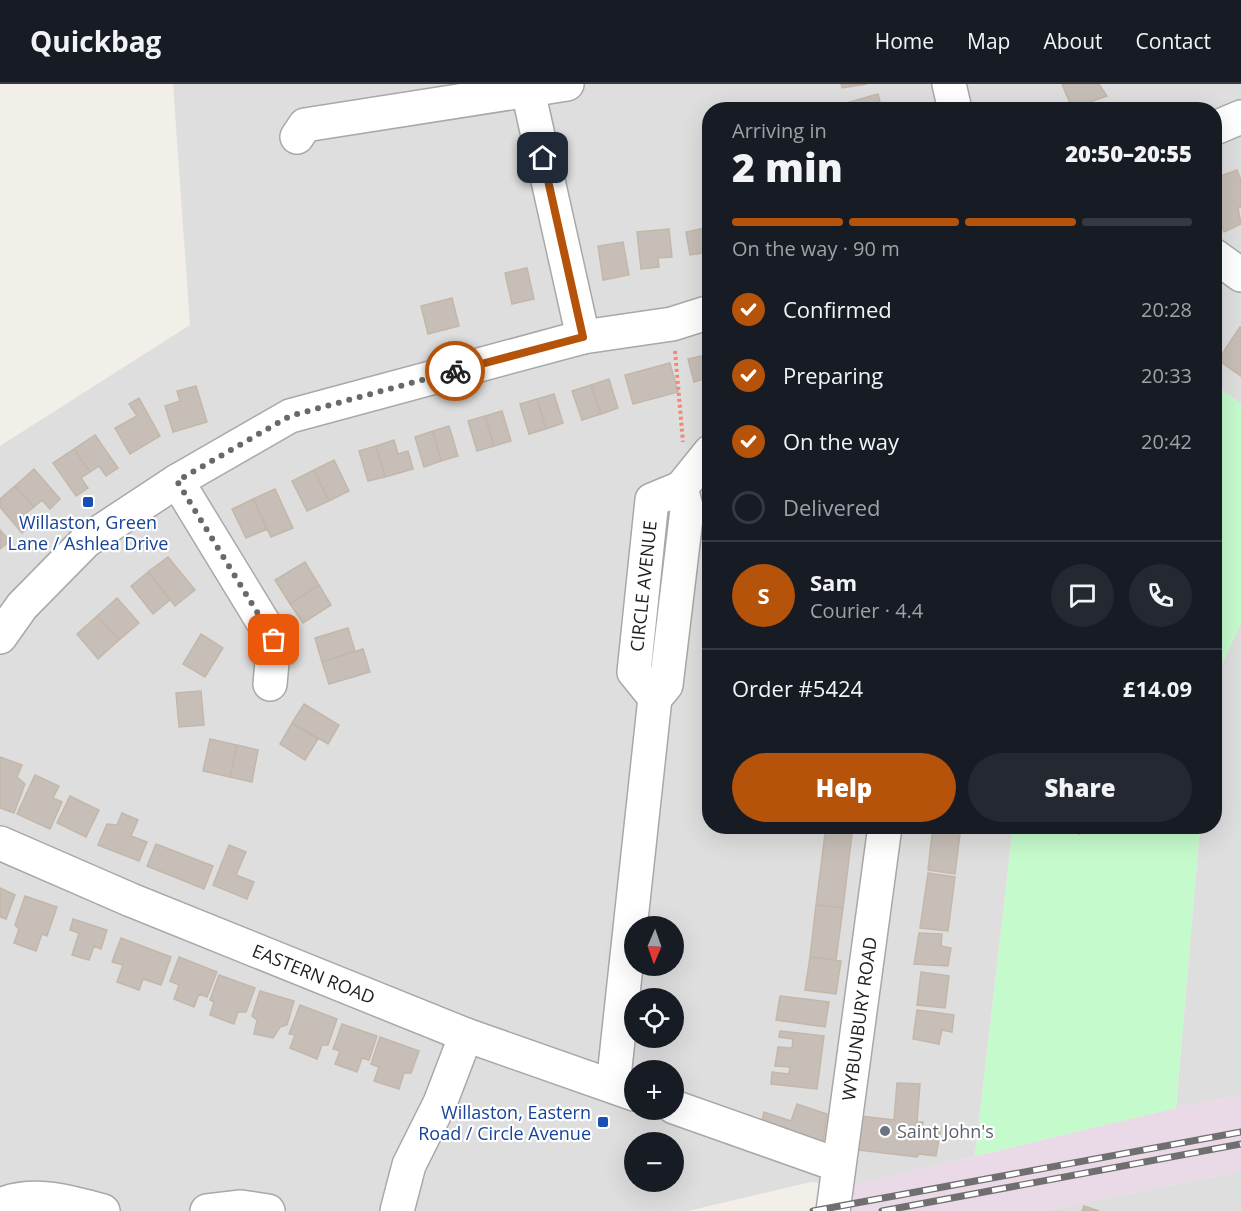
<!DOCTYPE html>
<meta charset="utf-8">
<style>
:root{--surface:#171b24;--page:#242831;--text:#f1f3f6;--muted:#9ea1a6;--line:#363941;--accent:#b45309}
body{margin:0;font-family:"Open Sans",sans-serif;background:var(--page);color:var(--text);height:100vh;display:flex;flex-direction:column;font-size:22px;white-space:nowrap}
*{box-sizing:border-box;margin:0}
p{font-size:20px;color:var(--muted)}
.icon{flex:none;width:33px;height:33px;fill:none;stroke:currentColor;stroke-width:2;stroke-linecap:round;stroke-linejoin:round}
.map{position:relative;flex:1;overflow:hidden}
.side{position:absolute;left:702px;top:18px;width:520px;height:732px;display:flex;flex-direction:column;background:var(--surface);border-radius:24px;box-shadow:0 6px 24px #0002}
.side>*{flex:none}
.needle{width:39px;rotate:182deg}
.fabs{position:absolute;left:624px;top:832px;display:grid;gap:12px}
.fabs a{display:grid;place-items:center;width:60px;height:60px;border-radius:50%;background:var(--surface);box-shadow:0 6px 24px #0002;font-size:30px}
.pin{position:absolute;display:grid;place-items:center;width:51px;height:51px;color:#fff;margin:-26px;border-radius:12px;box-shadow:0 3px 9px #0006}
.courier{position:absolute;display:grid;place-items:center;width:60px;height:60px;margin:-30px;border:4px solid #b45309;border-radius:50%;background:#fff;color:#222;box-shadow:0 2px 8px #0007}
.headline em{font-style:normal;font-weight:800}
.headline div{display:flex;flex-direction:column-reverse}
.headline{display:flex;align-items:center;justify-content:space-between;height:102px;padding:0 30px}
h1{font-size:39px;font-weight:800;line-height:45px}
.bar{display:grid;grid-template-columns:repeat(4,1fr);gap:9px 6px;align-content:center;height:72px;padding:0 30px}
.bar i{height:8px;border-radius:4px;background:var(--line)}
.bar .active{background:var(--accent)}
.bar p{grid-column:span 4}
.line{display:flex;align-items:center;gap:15px;padding:0 30px;border-top:2px solid var(--line)}
.line div{flex:1}
.round{display:grid;place-items:center;flex:none;width:63px;height:63px;border-radius:32px;background:var(--page)}
ol{padding:0 30px;list-style:none}
li{display:flex;align-items:center;gap:18px;height:66px}
li p{margin-inline-start:auto}
li .icon{padding:6px;border-radius:50%;background:var(--accent);color:#fff;stroke-width:4}
li:last-child{color:var(--muted)}
li i{width:33px;height:33px;border:3px solid var(--line);border-radius:50%}
.primary-button{display:flex;gap:12px;margin-top:auto;padding:12px 30px}
.primary-button a{flex:1;height:69px;border-radius:36px;background:var(--accent);color:#fff;font-size:24px;font-weight:800;line-height:69px;text-align:center}
.primary-button a+a{background:var(--page);color:var(--text)}
header{display:flex;align-items:center;gap:36px;box-sizing:border-box;height:84px;padding:0 30px;background:var(--surface);border-bottom:2px solid var(--line)}
header strong{font-size:28px}
nav{display:flex;gap:33px;margin-inline-start:auto;font-size:21px}
.map>svg:first-child{display:block}
.residential{fill:#dfdede;fill-rule:evenodd}
.industrial{fill:#ead9e6}
.park{fill:#c5facd}
.building{fill:#c6beb7;stroke:#c3b7a9;stroke-width:1.5}
.lines{fill:none;stroke-linecap:round;stroke-linejoin:round}
.minor-casing{stroke:#a8a8a8;stroke-width:36}
.path{stroke:#fb866e;stroke-width:4;stroke-dasharray:3 3;stroke-linecap:butt}
.minor{stroke:#fff;stroke-width:33}
.rail-casing{stroke:#6f6f6f;stroke-width:7}
.rail{stroke:#fff;stroke-width:4.5;stroke-dasharray:14;stroke-linecap:butt}
.done{stroke:#6a6967;stroke-width:6;stroke-dasharray:0 10.8}
.route{stroke:#b45309;stroke-width:8}
.transit-dot{fill:#1a4fb4;stroke:#fff;stroke-width:2}
.worship-dot{fill:#6b7280;stroke:#fff;stroke-width:2}
.labels{text-anchor:middle;dominant-baseline:central;stroke-width:4.5;stroke-linejoin:round;paint-order:stroke}
.transit-label{font-size:18px;fill:#164399;stroke:#fff}
.street-label{font-size:18px;fill:#212121;stroke:#fff}
.worship-label{font-size:18px;fill:#5b616d;stroke:#fff;text-anchor:start}
</style>
<header>
<strong>Quickbag</strong>
<nav><a>Home</a><a>Map</a><a>About</a><a>Contact</a></nav>
</header>
<div class="map">
<svg width="1241" height="1127" viewBox="0 0 1241 1127">
<rect width="100%" height="100%" fill="#f1efe8"/>
<path class="residential" d="M173,0H1241V320L1215,300V26H710V742L1013,743L975,1072L850,1102L811,1098L688,1127H0V362L190,241ZM634,843H674V882H634ZM634,915H674V954H634ZM634,987H674V1026H634ZM634,1059H674V1098H634Z
M1241,539V1011L1176,1024L1200,743L1215,742V595Z
M1241,1087V1127H1043Z"/>
<path class="industrial" d="M1241,1011V1087L1043,1127H848L850,1102L1176,1024Z"/>
<path class="park" d="M1215,300L1241,320V539L1215,595Z
M1013,743H1200L1176,1024L975,1072Z"/>
<path class="building" d="M841,0H867L842,4Z
M1062,0H1099L1107,12L1072,24Z
M878,10L882,26H845L843,20Z
M1237,86L1241,96V123L1238,124L1241,140L1224,148L1218,129H1215V94Z
M710,143V168L690,171L686,148Z
M669,145L672,173L658,174L659,183L641,185L637,148Z
M623,158L629,191L603,196L598,162Z
M527,184L534,215L512,220L505,189Z
M452,214L459,242L428,250L421,222Z
M1240,243L1241,244V292L1218,276Z
M710,270V293L694,298L688,275Z
M710,270V293L694,298L688,275Z
M670,279L678,308L633,320L625,291Z
M609,295L618,324L601,330L591,301Z
M591,301L601,330L582,336L572,307Z
M196,302L207,338L173,348L165,322L180,317L177,307Z
M554,310L563,339L546,345L537,315Z
M139,314L160,352L130,370L115,344L137,332L129,320Z
M537,315L546,345L529,350L520,320Z
M502,327L511,357L494,362L485,332Z
M485,332L494,362L477,367L468,337Z
M449,342L458,372L441,377L433,347Z
M433,347L441,377L424,383L415,353Z
M95,351L118,384L106,392L99,382L90,388L74,365Z
M394,356L398,370L408,367L413,385L385,393L376,362Z
M376,362L385,393L368,397L359,367Z
M74,365L90,388L81,394L88,404L76,412L53,379Z
M334,376L349,407L329,417L314,386Z
M34,385L60,415L50,425L42,416L34,423L15,402Z
M314,386L329,417L307,427L292,397Z
M15,402L34,423L25,430L33,439L22,449L0,423V415Z
M275,405L293,444L271,453L253,415Z
M253,415L267,445L246,454L232,425Z
M0,446L10,457L0,465Z
M168,473L195,506L175,522L148,488Z
M305,478L319,501L290,520L275,496Z
M148,488L170,516L153,530L131,502Z
M319,501L331,521L303,539L290,520Z
M117,514L139,539L119,556L97,532Z
M97,532L119,556L98,575L77,550Z
M348,544L355,567L322,578L315,554Z
M201,550L223,564L205,593L183,580Z
M363,565L370,588L329,600L322,578Z
M201,607L204,641L179,643L176,609Z
M304,620L339,641L328,660L292,639Z
M292,639L318,655L305,676L280,660Z
M210,655L237,661L230,693L203,687Z
M237,661L258,666L252,698L230,693Z
M0,673L22,681L17,693L25,700L14,729L0,724Z
M35,691L59,702L53,714L62,718L50,745L17,730Z
M70,712L99,726L86,753L57,739Z
M122,729L138,736L131,752L147,758L139,777L98,761L107,740L117,741Z
M826,742H853L843,824L816,821Z
M933,742H961L955,790L928,786Z
M156,760L213,782L204,805L147,782Z
M229,761L246,768L236,791L254,798L247,815L213,801Z
M928,789L955,793L948,847L920,844Z
M0,804L15,811L6,835L0,833Z
M25,812L57,823L47,852L42,850L36,867L14,859L19,845L15,841Z
M816,821L843,824L836,876L810,873Z
M73,835L107,846L101,865L94,862L89,876L72,871L79,849L70,846Z
M919,849L942,850L941,862L951,864L948,882L914,880Z
M121,854L171,873L161,901L143,895L139,906L117,898L123,881L112,878Z
M179,873L217,888L207,913L199,910L194,923L174,915L179,901L170,897Z
M810,873L841,877L836,910L805,906Z
M921,888L949,892L945,924L917,921Z
M219,891L255,904L246,928H238L234,940L210,931L214,918L210,916Z
M260,907L294,917L287,941L280,943L273,954L254,950L257,936L252,932Z
M780,912L829,918L825,943L776,936Z
M300,921L337,935L328,961H322L317,975L290,964L295,951L289,950Z
M917,926L954,931L952,948L942,946L939,960L913,955Z
M342,940L377,952L369,976L362,974L357,988L335,980L340,967L333,965Z
M780,947L824,952L817,1005L771,1000L772,988L789,990L790,983L775,982L778,963L792,964L793,955L779,953Z
M380,953L419,967L411,989H404L399,1005L374,997L379,983L371,980Z
M897,999L920,1000L917,1038H923L922,1044H941L936,1072L919,1070L917,1073L859,1066L862,1032L894,1036Z
M797,1020L827,1030L823,1059L760,1043L764,1028L791,1037Z
M1084,1122L1099,1127H1082Z"/>
<g class="lines">
<g class="minor-casing">
<g id="minor">
<path d="M949,0L955,26"/>
<path d="M528,7L583,253"/>
<path d="M1215,44L1241,33"/>
<path d="M297,53L305,41L567,0"/>
<path d="M1215,172L1241,191"/>
<path d="M177,397L274,556L270,600"/>
<path d="M681,404L710,368"/>
<path d="M0,553L22,522L86,457L177,397L290,332L583,253L672,240L710,228"/>
<path id="s1" d="M0,759L131,816L466,951L634,1010"/>
<path d="M613,1002L655,614L666,601L687,426L681,404L652,416L634,588L655,614"/>
<path d="M674,1023L838,1081"/>
<path d="M0,1121C34,1107 69,1118 103,1127"/>
<path d="M207,1127L241,1123L268,1127"/>
<path d="M397,1127L409,1081L440,1019L466,951"/>
<path id="s2" d="M833,1127L885,742"/>
</g>
</g>
<path class="path" d="M675,267L683,358
M1078,742L1081,750"/>
<use href="#minor" class="minor"/>
<g class="rail-casing">
<path id="rail" d="M813,1127L1241,1048
M882,1127L1241,1060"/>
</g>
<use href="#rail" class="rail"/>
</g>
<g class="lines">
<path class="done" d="M274,556L177,397L290,332L455,287"/>
<path class="route" d="M455,287L583,253L543,74"/>
</g>
<g class="transit-dot">
<rect x="82" y="412" width="12" height="12" rx="3"/>
<rect x="597" y="1032" width="12" height="12" rx="3"/>
</g>
<circle class="worship-dot" cx="885" cy="1047" r="6"/>
<g class="labels">
<g class="transit-label">
<text x="88" y="438">Willaston, Green<tspan x="88" dy="21">Lane / Ashlea Drive</tspan></text>
<text x="591" y="1028" text-anchor="end">Willaston, Eastern<tspan x="591" dy="21">Road / Circle Avenue</tspan></text>
</g>
<g class="street-label">
<text transform="translate(643 502) rotate(-84)">CIRCLE AVENUE</text>
<text stroke="none"><textPath href="#s1" startOffset="340">EASTERN ROAD</textPath></text>
<text stroke="none"><textPath href="#s2" startOffset="194">WYBUNBURY ROAD</textPath></text>
</g>
<g class="worship-label">
<text x="897" y="1047">Saint John's</text>
</g>
</g>
</svg>
<div class="fabs">
<a><svg class="needle" viewBox="-14 -14 28 28"><path d="M0-13l5 13h-10z" fill="#e53935"/><path d="M0 13l5-13h-10z" fill="#9ea1a6"/></svg></a>
<a><svg class="icon" aria-label="locate" viewBox="0 0 24 24"><circle cx="12" cy="12" r="6"/><path d="M12 2v4M12 18v4M2 12h4M18 12h4"/></svg></a>
<a>+</a>
<a>−</a>
</div>
<div class="pin" style="left:274px;top:556px;background:#ea580c"><svg class="icon" aria-label="bag" viewBox="0 0 24 24"><path d="M5 8h14l-1 12H6zM9 8a3 3 0 0 1 6 0"/></svg></div>
<div class="pin" style="left:543px;top:74px;background:#1f2937"><svg class="icon" aria-label="home" viewBox="0 0 24 24"><path d="M3 11l9-7 9 7M6 9v11h12V9"/></svg></div>
<div class="courier" style="left:455px;top:287px"><svg class="icon" aria-label="bike" viewBox="0 0 24 24"><circle cx="6" cy="16" r="4"/><circle cx="18" cy="16" r="4"/><path d="M6 16l4-8h5l3 8M10 8l3 8H6M13 5h3"/></svg></div>
<section class="side">
<div class="headline"><div><h1>2 min</h1><p>Arriving in</p></div><em>20:50–20:55</em></div>
<div class="bar"><i class="active"></i><i class="active"></i><i class="active"></i><i></i><p>On the way · 90 m</p></div>
<ol>
<li><svg class="icon" aria-label="check" viewBox="0 0 24 24"><path d="M5 12l5 5 9-10"/></svg>Confirmed<p>20:28</p></li>
<li><svg class="icon" aria-label="check" viewBox="0 0 24 24"><path d="M5 12l5 5 9-10"/></svg>Preparing<p>20:33</p></li>
<li><svg class="icon" aria-label="check" viewBox="0 0 24 24"><path d="M5 12l5 5 9-10"/></svg>On the way<p>20:42</p></li>
<li><i></i>Delivered</li>
</ol>
<div class="line" style="height:108px"><b class="round" style="background:var(--accent);color:#fff">S</b><div><b>Sam</b><p>Courier · 4.4</p></div><a class="round"><svg class="icon" aria-label="chat" viewBox="0 0 24 24"><path d="M4 5h16v11H9l-5 4z"/></svg></a><a class="round"><svg class="icon" aria-label="phone" viewBox="0 0 24 24"><path d="M5 4h4l2 5-3 2q2 4 5 5l2-3 5 2v4C11 20 4 13 5 4z"/></svg></a></div>
<div class="line" style="height:78px"><div>Order #5424</div><b>£14.09</b></div>
<div class="primary-button"><a>Help</a><a>Share</a></div>
</section>
</div>
